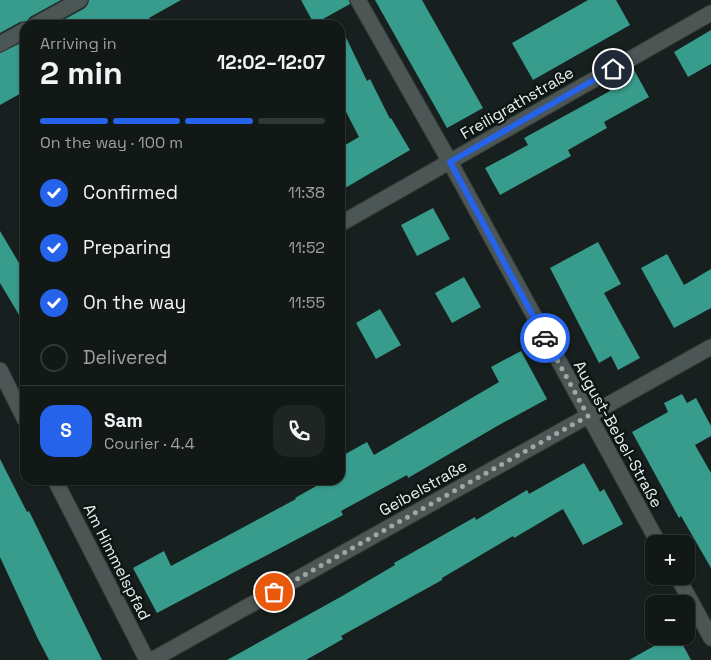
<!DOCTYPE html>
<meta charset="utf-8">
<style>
:root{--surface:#111816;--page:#1e2523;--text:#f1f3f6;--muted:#9ca0a1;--line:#303735;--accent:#2563eb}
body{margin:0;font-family:"Space Grotesk",sans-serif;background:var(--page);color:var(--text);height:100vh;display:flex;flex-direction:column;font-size:19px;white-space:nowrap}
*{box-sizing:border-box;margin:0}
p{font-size:16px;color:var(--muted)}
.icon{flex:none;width:28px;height:28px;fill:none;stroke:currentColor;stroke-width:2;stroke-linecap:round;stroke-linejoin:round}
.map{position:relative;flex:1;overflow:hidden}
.side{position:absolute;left:20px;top:20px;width:325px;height:465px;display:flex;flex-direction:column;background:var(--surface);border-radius:15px;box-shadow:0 1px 4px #0004,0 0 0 1px var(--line)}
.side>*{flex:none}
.buttons{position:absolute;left:645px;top:535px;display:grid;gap:10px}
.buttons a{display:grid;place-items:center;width:50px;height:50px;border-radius:10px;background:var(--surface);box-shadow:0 1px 4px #0004,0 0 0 1px var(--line);font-size:25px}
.pin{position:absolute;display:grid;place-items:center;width:42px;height:42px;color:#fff;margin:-21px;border:2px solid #fff;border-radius:50%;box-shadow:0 1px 5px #0007}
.courier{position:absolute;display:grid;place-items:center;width:50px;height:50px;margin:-25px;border:4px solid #2563eb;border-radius:50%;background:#fff;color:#222;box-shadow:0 1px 6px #0007}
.overview em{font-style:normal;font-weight:600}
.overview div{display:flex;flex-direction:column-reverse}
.overview{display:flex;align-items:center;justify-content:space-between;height:85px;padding:0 20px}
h1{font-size:32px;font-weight:600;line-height:38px}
.bar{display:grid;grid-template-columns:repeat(4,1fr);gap:8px 5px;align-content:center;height:60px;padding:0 20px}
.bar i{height:6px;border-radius:4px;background:var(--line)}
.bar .selected{background:var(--accent)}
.bar p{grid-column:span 4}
.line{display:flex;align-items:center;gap:12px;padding:0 20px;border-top:1px solid var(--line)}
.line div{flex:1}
.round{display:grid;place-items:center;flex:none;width:52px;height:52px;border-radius:15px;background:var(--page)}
ol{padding:0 20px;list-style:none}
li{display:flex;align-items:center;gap:15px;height:55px}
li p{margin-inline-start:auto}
li .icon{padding:5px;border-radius:50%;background:var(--accent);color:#fff;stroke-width:4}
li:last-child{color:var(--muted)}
li i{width:28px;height:28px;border:2px solid var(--line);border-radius:50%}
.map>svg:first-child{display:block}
.building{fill:#379c8c}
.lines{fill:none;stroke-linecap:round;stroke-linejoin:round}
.street-casing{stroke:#363c3b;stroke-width:17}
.street{stroke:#4c5654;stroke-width:15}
.done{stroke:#a0a7a6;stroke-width:5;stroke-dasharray:0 9}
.route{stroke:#2563eb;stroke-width:6}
.labels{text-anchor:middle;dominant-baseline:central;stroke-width:5;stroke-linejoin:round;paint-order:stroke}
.street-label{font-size:16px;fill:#eaf0ef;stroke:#0e1615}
</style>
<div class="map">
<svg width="711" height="660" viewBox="0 0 711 660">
<rect width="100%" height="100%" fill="#17201e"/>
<path class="building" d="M0,0H61L30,17L27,21L20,22L0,33Z
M89,0H181L149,18L153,25H54L85,8L88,4Z
M301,0H349L350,4L314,24Z
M375,0H422L483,108L447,128Z
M588,0H616L630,25L533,80L512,43Z
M340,25L367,81L370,79L390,119L391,118L410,150L340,191V148L359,137L340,100Z
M711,30V64L688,77L674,52Z
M25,41V91L0,105V53Z
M634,70L649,97L604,122L607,128L568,150L571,156L500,195L485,168L528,145L524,138L610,91L607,85Z
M433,208L450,239L417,256L401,225Z
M0,231L25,273V325L0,283Z
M598,242L621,284L604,293L640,358L618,370L611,356L599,363L550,268Z
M667,254L684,285L711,269V308L674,328L641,268Z
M464,277L481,307L452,323L435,293Z
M380,309L401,345L376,359L356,323Z
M521,351L547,399L499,425L408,478L407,475L341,511L343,515L157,613L133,568L164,551L171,566L296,499L295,498L327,480H340V457L367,442L374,455L441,416L499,382L491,367Z
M682,394L687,403L696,398L711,426V436L695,445L711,473V568L681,516L679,518L632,432L668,412L664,403Z
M0,459L27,512L29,511L102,660H49L37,637L0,557Z
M584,463L600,492L604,489L623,524L583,545L563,509L514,538L513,536L442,578V580L341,636L343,639L306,660H227L344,595L395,565L394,563L475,517L476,520L527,490L529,494Z
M672,636H678L691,660H629Z"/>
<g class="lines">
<g class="street-casing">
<path id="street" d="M358,0L450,162L659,544
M35,25L80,0
M0,44L25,30
M340,224L711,13
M0,370L25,420
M55,480L147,660
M677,576L711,638
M152,660L711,347"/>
</g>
<use href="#street" class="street"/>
</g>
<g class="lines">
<path class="done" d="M274,592L588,416L545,338"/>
<path class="route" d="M545,338L450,162L613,69"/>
</g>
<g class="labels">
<g class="street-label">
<text transform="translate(517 103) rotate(-30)">Freiligrathstraße</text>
<text transform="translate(618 434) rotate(61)">August-Bebel-Straße</text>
<text transform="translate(423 488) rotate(-29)">Geibelstraße</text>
<text transform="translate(117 562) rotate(63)">Am Himmelspfad</text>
</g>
</g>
</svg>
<div class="buttons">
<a>+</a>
<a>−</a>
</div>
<div class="pin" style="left:274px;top:592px;background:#ea580c"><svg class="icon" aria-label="bag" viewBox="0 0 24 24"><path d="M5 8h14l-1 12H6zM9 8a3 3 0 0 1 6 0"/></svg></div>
<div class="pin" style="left:613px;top:69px;background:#1f2937"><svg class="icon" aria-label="home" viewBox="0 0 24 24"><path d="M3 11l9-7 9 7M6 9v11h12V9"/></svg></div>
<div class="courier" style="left:545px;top:338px"><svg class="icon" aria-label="car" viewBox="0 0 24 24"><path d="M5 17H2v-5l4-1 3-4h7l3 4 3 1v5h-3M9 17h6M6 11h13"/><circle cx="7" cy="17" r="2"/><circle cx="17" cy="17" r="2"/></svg></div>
<section class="side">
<div class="overview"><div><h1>2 min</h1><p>Arriving in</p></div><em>12:02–12:07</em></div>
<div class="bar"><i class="selected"></i><i class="selected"></i><i class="selected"></i><i></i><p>On the way · 100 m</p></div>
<ol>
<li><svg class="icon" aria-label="check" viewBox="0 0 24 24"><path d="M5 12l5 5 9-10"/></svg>Confirmed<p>11:38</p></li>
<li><svg class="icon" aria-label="check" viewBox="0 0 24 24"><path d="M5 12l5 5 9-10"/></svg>Preparing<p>11:52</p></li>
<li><svg class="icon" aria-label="check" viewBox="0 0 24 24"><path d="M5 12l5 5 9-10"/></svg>On the way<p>11:55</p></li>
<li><i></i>Delivered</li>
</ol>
<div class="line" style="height:90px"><b class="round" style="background:var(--accent);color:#fff">S</b><div><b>Sam</b><p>Courier · 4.4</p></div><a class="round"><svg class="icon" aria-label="phone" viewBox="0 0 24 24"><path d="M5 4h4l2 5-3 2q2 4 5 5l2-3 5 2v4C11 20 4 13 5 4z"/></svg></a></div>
</section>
</div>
